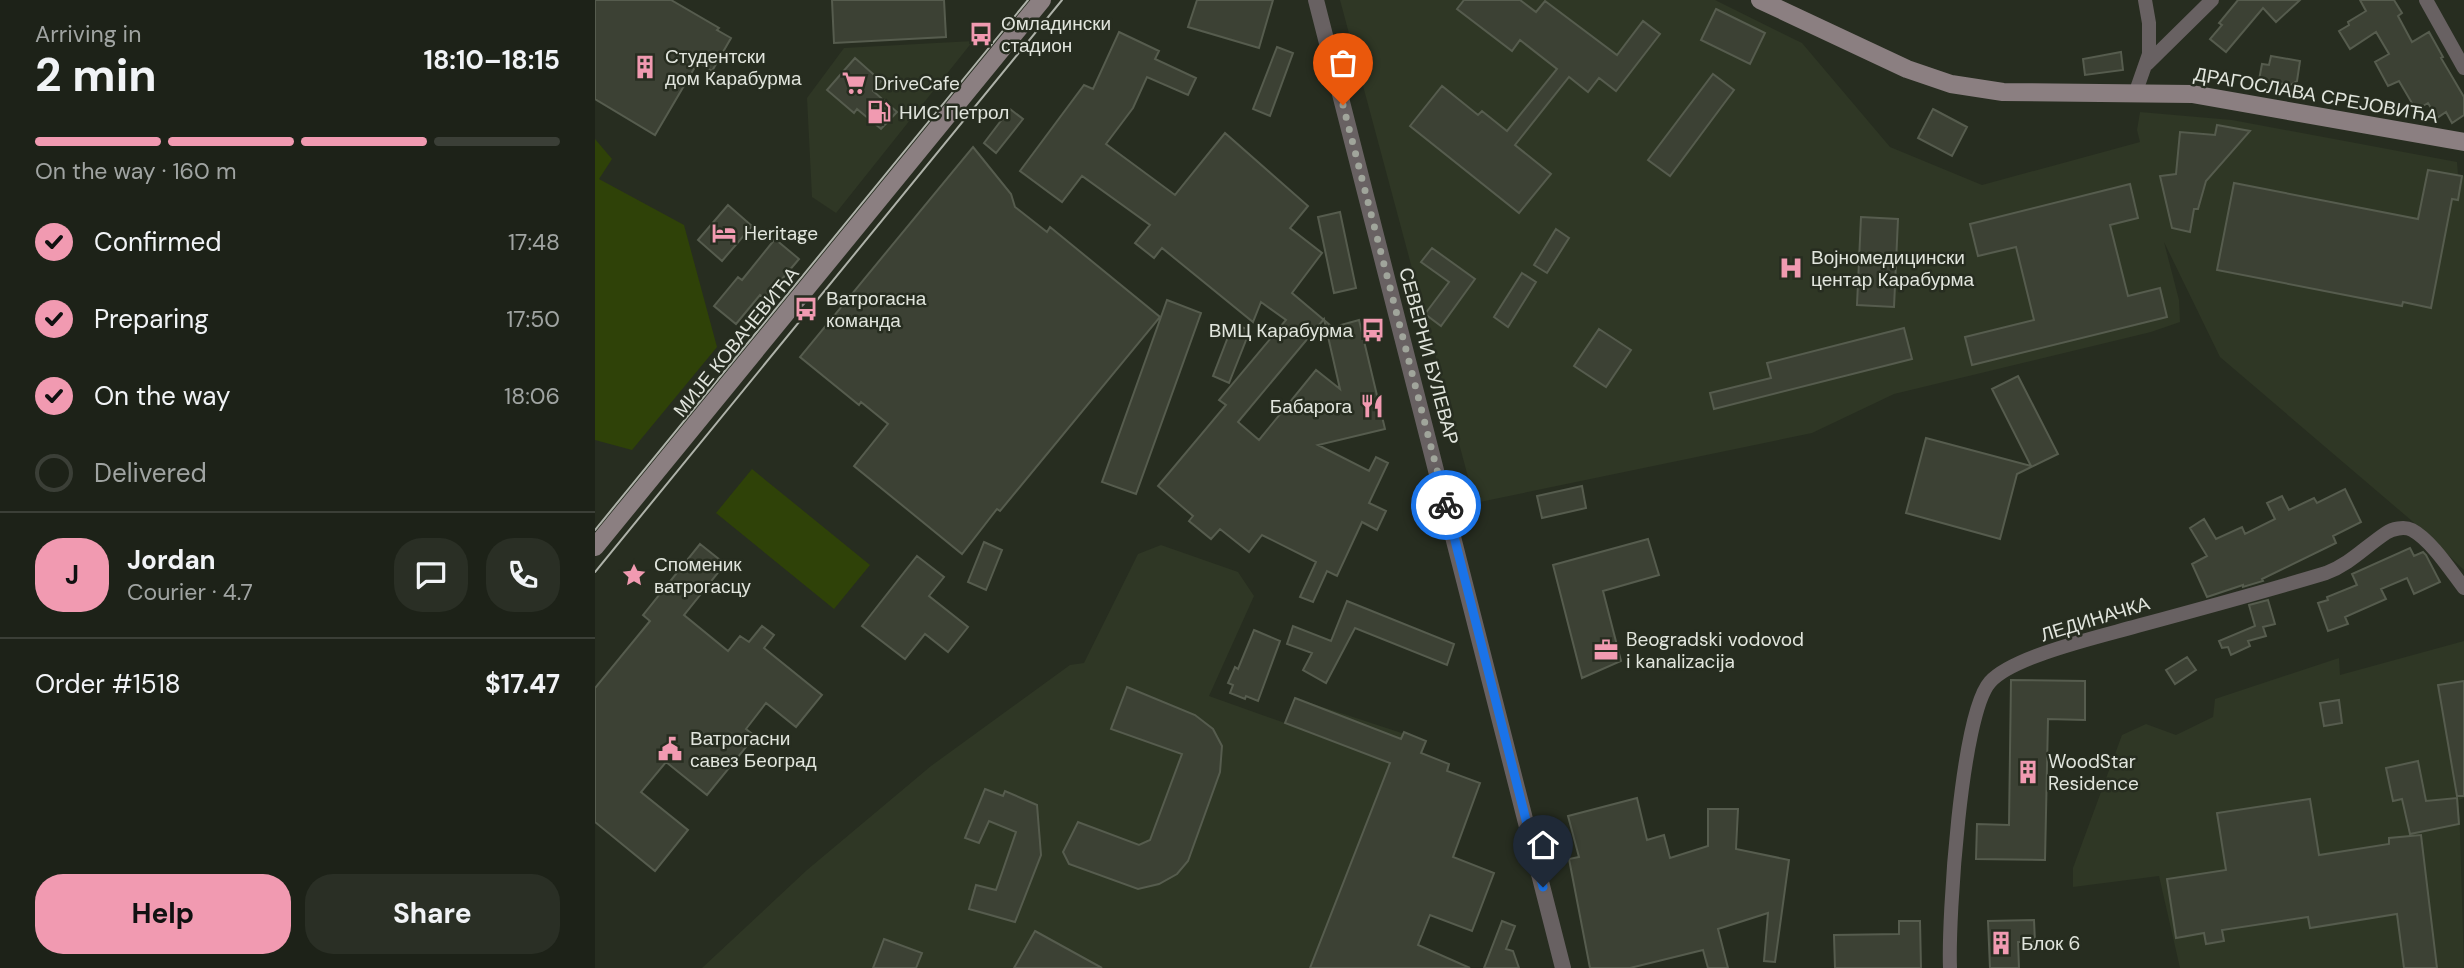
<!DOCTYPE html>
<meta charset="utf-8">
<style>
:root{--surface:#1d2218;--page:#2a2f25;--text:#f1f3f6;--muted:#a0a4a2;--line:#3b3f37;--accent:#f19ab1}
body{margin:0;font-family:"DM Sans",sans-serif;background:var(--page);color:var(--text);height:100vh;display:flex;flex-direction:column;font-size:26px;white-space:nowrap}
*{box-sizing:border-box;margin:0}
p{font-size:23px;color:var(--muted)}
.icon{flex:none;width:38px;height:38px;fill:none;stroke:currentColor;stroke-width:2;stroke-linecap:round;stroke-linejoin:round}
.map{position:relative;flex:1;overflow:hidden}
.side{display:flex;flex-direction:column;background:var(--surface);width:595px}
.side>*{flex:none}
.pin{position:absolute;display:grid;place-items:center;width:60px;height:60px;color:#fff;margin:-72px -30px;border-radius:50% 50% 50% 0;rotate:-45deg;box-shadow:0 0 7px #0007}
.pin .icon{rotate:45deg}
.courier{position:absolute;display:grid;place-items:center;width:70px;height:70px;margin:-35px;border:5px solid #1a73e8;border-radius:50%;background:#fff;color:#222;box-shadow:0 2px 9px #0007}
.headline em{font-style:normal;font-weight:700}
.headline div{display:flex;flex-direction:column-reverse}
.headline{display:flex;align-items:center;justify-content:space-between;height:119px;padding:0 35px}
h1{font-size:46px;font-weight:700;line-height:52px}
.bar{display:grid;grid-template-columns:repeat(4,1fr);gap:10px 7px;align-content:center;height:84px;padding:0 35px}
.bar i{height:9px;border-radius:5px;background:var(--line)}
.bar .selected{background:var(--accent)}
.bar p{grid-column:span 4}
.line{display:flex;align-items:center;gap:18px;padding:0 35px;border-top:2px solid var(--line)}
.line div{flex:1}
.round{display:grid;place-items:center;flex:none;width:74px;height:74px;border-radius:28px;background:var(--page)}
ol{padding:0 35px;list-style:none}
li{display:flex;align-items:center;gap:21px;height:77px}
li p{margin-inline-start:auto}
li .icon{padding:7px;border-radius:50%;background:var(--accent);color:#111;stroke-width:4}
li:last-child{color:var(--muted)}
li i{width:38px;height:38px;border:4px solid var(--line);border-radius:50%}
.cta{display:flex;gap:14px;margin-top:auto;padding:14px 35px}
.cta a{flex:1;height:80px;border-radius:28px;background:var(--accent);color:#111;font-size:28px;font-weight:700;line-height:80px;text-align:center}
.cta a+a{background:var(--page);color:var(--text)}
main{display:flex;flex:1;min-height:0}
.map>svg:first-child{display:block}
.built{fill:#2f3725}
.green{fill:#2f4208}
.building{fill:#3c4134;stroke:#565c4e;stroke-width:2;fill-rule:evenodd}
.lines{fill:none;stroke-linecap:round;stroke-linejoin:round}
.minor{stroke:#686162;stroke-width:14}
.tertiary{stroke:#686162;stroke-width:16}
.secondary{stroke:#8b7f81;stroke-width:18}
.tram{stroke:#aeb2a9;stroke-width:2}
.done{stroke:#a0a59b;stroke-width:7;stroke-dasharray:0 12.6}
.route{stroke:#1a73e8;stroke-width:9}
.labels{text-anchor:middle;dominant-baseline:central;stroke-width:5;stroke-linejoin:round;paint-order:stroke}
.poi-label{font-size:19px;fill:#e1e5dd;stroke:#272d20;text-anchor:start}
.street-label{font-size:19px;fill:#e1e5dd;stroke:#272d20}
</style>
<main>
<section class="side">
<div class="headline"><div><h1>2 min</h1><p>Arriving in</p></div><em>18:10–18:15</em></div>
<div class="bar"><i class="selected"></i><i class="selected"></i><i class="selected"></i><i></i><p>On the way · 160 m</p></div>
<ol>
<li><svg class="icon" aria-label="check" viewBox="0 0 24 24"><path d="M5 12l5 5 9-10"/></svg>Confirmed<p>17:48</p></li>
<li><svg class="icon" aria-label="check" viewBox="0 0 24 24"><path d="M5 12l5 5 9-10"/></svg>Preparing<p>17:50</p></li>
<li><svg class="icon" aria-label="check" viewBox="0 0 24 24"><path d="M5 12l5 5 9-10"/></svg>On the way<p>18:06</p></li>
<li><i></i>Delivered</li>
</ol>
<div class="line" style="height:126px"><b class="round" style="background:var(--accent);color:#111">J</b><div><b>Jordan</b><p>Courier · 4.7</p></div><a class="round"><svg class="icon" aria-label="chat" viewBox="0 0 24 24"><path d="M4 5h16v11H9l-5 4z"/></svg></a><a class="round"><svg class="icon" aria-label="phone" viewBox="0 0 24 24"><path d="M5 4h4l2 5-3 2q2 4 5 5l2-3 5 2v4C11 20 4 13 5 4z"/></svg></a></div>
<div class="line" style="height:91px"><div>Order #1518</div><b>$17.47</b></div>
<div class="cta"><a>Help</a><a>Share</a></div>
</section>
<div class="map">
<svg width="1869" height="968" viewBox="0 0 1869 968">
<rect width="100%" height="100%" fill="#272d20"/>
<path class="built" d="M745,0H1120L1207,43L1295,147L1387,185L1545,142L1542,130L1545,112L1637,120L1862,162L1863,175L1869,176V570L1817,521L1625,357L1569,242L1584,300L1585,322L1556,332L1299,394L1217,433L880,503Z
M378,41L241,213L217,197L212,98L249,48Z
M566,545L643,572L659,596L614,696L690,723L700,698L831,741L746,968H107L212,870L336,766L475,665L489,663L543,554Z
M1869,641V798L1864,800L1869,968H1585L1564,876L1478,887V868L1527,735L1551,724L1581,735L1618,717L1620,699L1744,658L1745,675Z"/>
<path class="green" d="M0,139L17,159L4,179L89,225L122,347L37,450L0,440Z
M157,469L275,565L239,609L121,513Z"/>
<path class="building" d="M0,0H76L124,28L122,30L136,38L117,71L103,62L60,135L0,99Z
M237,0H349L351,37L239,43Z
M602,0H678L664,48L593,27Z
M869,0H925L941,12L950,1L1022,55L1048,21L1065,34L1021,91L1004,78L993,92L974,77L920,145L956,174L924,213L815,126L847,86L883,115L887,111L912,131L962,69L925,40L917,51L862,9Z
M1643,0H1705L1681,22L1668,8L1631,52L1615,39L1627,25L1624,23Z
M1765,0H1799L1807,13L1803,16L1817,42L1834,32L1848,57L1846,58L1869,97V115L1857,123L1851,112L1842,118L1833,103L1821,110L1804,81L1793,86L1780,62L1794,54L1781,32L1755,49L1744,31L1754,25L1753,22L1771,11Z
M1121,9L1170,33L1155,64L1106,40Z
M524,32L564,51L560,59L601,78L593,95L552,77L538,108L511,144L580,195L630,133L713,206L695,228L727,253L697,293L748,336L746,325L764,320L790,429L723,445L774,471L781,457L793,463L774,503L791,511L782,530L767,522L742,576L732,571L718,602L705,597L721,562L667,535L654,552L625,529L616,539L594,521L598,516L563,486L631,405L624,400L691,320L666,302L658,322L567,248L559,258L540,243L555,225L487,176L467,202L425,171L489,85L498,89ZM729,319L745,389L721,370L664,440L643,422Z
M682,47L698,53L675,116L658,109Z
M1526,52L1528,70L1490,75L1488,59Z
M1676,56L1705,61L1702,81L1695,85L1664,80L1667,64L1674,65Z
M260,58L286,81L278,91L302,112L286,129L262,109L259,113L232,90Z
M1118,74L1139,90L1075,176L1053,160Z
M415,109L428,119L401,153L389,143Z
M1338,109L1372,127L1357,156L1323,138Z
M1622,125L1655,131L1611,181L1603,209H1599L1595,232L1577,228L1565,176L1581,174L1585,132L1620,135Z
M378,147L416,194L420,207L452,232L455,227L565,317L405,511L402,509L367,554L259,466L293,424L266,402L264,405L205,357Z
M1833,170L1867,176L1863,200L1857,199L1836,308L1808,302L1807,306L1622,270L1639,183L1823,219Z
M1535,184L1543,218L1515,225L1533,296L1565,288L1572,317L1377,365L1370,337L1439,320L1421,247L1383,256L1375,224Z
M133,205L157,226L127,261L103,240Z
M745,212L761,288L739,293L723,217Z
M1266,217L1303,219L1299,307L1262,305Z
M961,229L974,238L952,273L939,265Z
M180,239L204,259L170,299L165,295L141,324L119,306L143,277L147,280Z
M837,248L880,279L846,326L830,314L854,282L826,262Z
M927,273L941,282L913,327L899,317Z
M572,300L606,313L541,494L507,482Z
M638,324L655,330L634,383L618,376Z
M1309,328L1317,359L1119,409L1115,393L1176,378L1172,363Z
M1004,329L1036,350L1011,387L979,366Z
M1423,376L1463,454L1422,474L1405,539L1311,513L1331,438L1436,466L1397,389Z
M987,486L991,508L947,518L942,496Z
M1750,489L1766,522L1738,536L1741,543L1667,579L1668,581L1648,587V585L1612,597L1597,564L1612,556L1595,528L1609,519L1621,539L1647,527L1650,534L1680,519L1672,503L1687,496L1694,510L1719,498L1722,503Z
M1053,539L1064,575L1008,591L1026,661L987,678L958,565Z
M389,542L407,550L391,590L373,582Z
M105,544L130,564L89,615L133,651L145,636L154,642L167,626L179,635L169,648L227,695L201,727L171,703L151,729L160,736L112,795L71,762L46,792L93,830L60,871L0,822V688L55,621L48,615Z
M1815,548L1819,556L1828,552L1831,555L1845,582L1819,594L1812,578L1786,589L1791,599L1750,617L1753,624L1733,631L1723,603L1733,600L1732,597L1762,585L1757,574Z
M322,556L349,577L334,596L373,627L353,652L330,634L310,659L267,626Z
M1673,600L1680,624L1668,627L1671,636L1653,641L1655,646L1636,655L1633,647L1627,648L1624,641L1660,626L1654,605Z
M752,601L859,644L852,665L760,628L731,683L708,670L717,653L692,644L698,626L736,641Z
M659,630L685,641L663,701L651,696L650,699L635,693L638,685L633,683L640,667L643,669Z
M1592,657L1601,670L1580,684L1571,670Z
M1416,680L1490,681V720L1453,719L1450,860L1381,859L1382,824L1414,825Z
M1869,681V796H1862L1843,685Z
M532,687L600,715L618,729L627,746L625,772L593,861L582,874L564,884L543,889L474,864L468,852L483,822L544,845L555,840L587,754L516,729Z
M700,698L806,739L809,732L831,741L826,753L854,764L852,771L885,783L858,857L899,873L877,931L835,915L823,945L875,968H715L795,763L690,723Z
M1744,700L1747,723L1729,726L1725,703Z
M1823,761L1831,801L1862,798L1864,824L1815,834L1807,799L1798,801L1791,768Z
M390,789L408,796L410,791L442,805L446,855L420,922L374,909L381,885L401,890L421,832L394,821L384,843L370,838Z
M1042,798L1052,840L1069,835L1075,858L1113,846V809H1143L1141,849L1194,860L1180,962L1169,961L1173,913L1123,929L1133,968H1113L1108,950L1035,968H995L974,859L984,857L973,816Z
M1715,799L1724,855L1794,844V838L1826,835L1842,968H1809L1802,914L1715,928L1713,917L1627,930L1629,941L1611,944L1609,933L1581,938L1572,879L1631,870L1622,813Z
M1439,920L1440,942H1423L1424,968H1395L1393,921Z
M907,921L920,926L911,949L918,951L924,968H889Z
M1304,921H1325L1326,968H1240L1239,935L1304,934Z
M440,931L507,968H419Z
M289,939L327,953L321,968H278Z"/>
<g class="lines">
<path class="minor" d="M1831,0L1869,68
M1552,64L1617,0
M1540,94L1554,54V23L1550,0
M1355,968C1353,919 1366,714 1395,682C1418,656 1507,636 1542,626C1605,609 1668,592 1731,573C1755,564 1770,547 1791,533C1797,529 1809,526 1817,530C1836,540 1856,571 1869,588"/>
<path class="tertiary" d="M721,0L968,968"/>
<path class="secondary" d="M1165,0L1312,69L1356,84L1408,92L1597,94L1869,142
M0,547L447,0"/>
<path class="tram" d="M0,530L433,0
M0,572L467,0"/>
</g>
<g class="lines">
<path class="done" d="M748,105L851,505"/>
<path class="route" d="M851,505L948,887"/>
</g>
<defs>
<g id="bus-bare" transform="scale(1.89)"><path d="M-5-6H5V4H4V6H2V4H-2V6H-4V4H-5ZM-3.5-4V0h7V-4ZM-3.5 1.2v1.5H-2V1.2ZM2 1.2v1.5H3.5V1.2Z" fill="#f19ab1" stroke="#272d20" stroke-width="2.5" paint-order="stroke"/></g>
<g id="building-bare" transform="scale(1.89)"><path d="M-4-6H4V6H1V3H-1V6H-4ZM-2.5-4.3h1.7v1.8h-1.7ZM.8-4.3h1.7v1.8H.8ZM-2.5-1h1.7V.8h-1.7ZM.8-1h1.7V.8H.8Z" fill="#f19ab1" stroke="#272d20" stroke-width="2.5" paint-order="stroke"/></g>
<g id="supermarket-bare" transform="scale(1.89)"><path d="M-6-5.5h2.5l.6 2H6L4.5 2H-2.5L-4.4-4H-6ZM-1.5 3.2a1.3 1.3 0 1 0 .1 0ZM3 3.2a1.3 1.3 0 1 0 .1 0Z" fill="#f19ab1" stroke="#272d20" stroke-width="2.5" paint-order="stroke"/></g>
<g id="fuel-bare" transform="scale(1.89)"><path d="M-5.5-6h7V0h2V4h1.3V-2.5L3-4.5l.8-.8L6-3V5H2.5V1h-1V6h-7ZM-4.2-4.7v3.2H.2V-4.7Z" fill="#f19ab1" stroke="#272d20" stroke-width="2.5" paint-order="stroke"/></g>
<g id="hotel-bare" transform="scale(1.89)"><path d="M-6-4.5h1.5V1H6V5H4.5V3h-9V5H-6ZM-4 0a1.8 1.8 0 1 1 3.6 0ZM.5 0V-2.5h3Q6-2.5 6 0Z" fill="#f19ab1" stroke="#272d20" stroke-width="2.5" paint-order="stroke"/></g>
<g id="hospital-bare" transform="scale(1.89)"><path d="M-5-5h3v3.5h4V-5h3V5h-3V1.5h-4V5h-3Z" fill="#f19ab1" stroke="#272d20" stroke-width="2.5" paint-order="stroke"/></g>
<g id="restaurant-bare" transform="scale(1.89)"><path d="M-5-6h1v4h1v-4h1v4h1v-4h1v5L-1.5 .5V6h-2V.5L-5-1ZM5-6V6H3V1.5H1.5Q1.5-4 5-6Z" fill="#f19ab1" stroke="#272d20" stroke-width="2.5" paint-order="stroke"/></g>
<g id="sight-bare" transform="scale(1.89)"><path d="M0-6L1.8-2.2L6-1.7L2.9 1.2L3.7 5.4L0 3.3L-3.7 5.4L-2.9 1.2L-6-1.7L-1.8-2.2Z" fill="#f19ab1" stroke="#272d20" stroke-width="2.5" paint-order="stroke"/></g>
<g id="office-bare" transform="scale(1.89)"><path d="M-6-3h4V-5.5h4V-3h4V5H-6ZM-1-4.5V-3h2v-1.5ZM-6 0V1H6V0Z" fill="#f19ab1" stroke="#272d20" stroke-width="2.5" paint-order="stroke"/></g>
<g id="civic-bare" transform="scale(1.89)"><path d="M-.6-6.5H3V-4.5H.6V-3L4-1V1h2V6H-6V1h2V-1L-.6-3ZM-1.2 2.5V6h2.4V2.5Z" fill="#f19ab1" stroke="#272d20" stroke-width="2.5" paint-order="stroke"/></g>
</defs>
<g fill-rule="evenodd">
<use href="#bus-bare" x="386" y="34"/>
<use href="#building-bare" x="50" y="67"/>
<use href="#supermarket-bare" x="259" y="83"/>
<use href="#fuel-bare" x="284" y="112"/>
<use href="#hotel-bare" x="129" y="233"/>
<use href="#hospital-bare" x="1196" y="268"/>
<use href="#bus-bare" x="211" y="309"/>
<use href="#bus-bare" x="778" y="330"/>
<use href="#restaurant-bare" x="777" y="406"/>
<use href="#sight-bare" x="39" y="575"/>
<use href="#office-bare" x="1011" y="650"/>
<use href="#civic-bare" x="75" y="749"/>
<use href="#building-bare" x="1433" y="772"/>
<use href="#building-bare" x="1406" y="943"/>
</g>
<g class="labels">
<g class="poi-label">
<text x="406" y="23">Омладински<tspan x="406" dy="22">стадион</tspan></text>
<text x="70" y="56">Студентски<tspan x="70" dy="22">дом Карабурма</tspan></text>
<text x="279" y="83">DriveCafe</text>
<text x="304" y="112">НИС Петрол</text>
<text x="149" y="233">Heritage</text>
<text x="1216" y="257">Војномедицински<tspan x="1216" dy="22">центар Карабурма</tspan></text>
<text x="231" y="298">Ватрогасна<tspan x="231" dy="22">команда</tspan></text>
<text x="758" y="330" text-anchor="end">ВМЦ Карабурма</text>
<text x="757" y="406" text-anchor="end">Бабарога</text>
<text x="59" y="564">Споменик<tspan x="59" dy="22">ватрогасцу</tspan></text>
<text x="1031" y="639">Beogradski vodovod<tspan x="1031" dy="22">i kanalizacija</tspan></text>
<text x="95" y="738">Ватрогасни<tspan x="95" dy="22">савез Београд</tspan></text>
<text x="1453" y="761">WoodStar<tspan x="1453" dy="22">Residence</tspan></text>
<text x="1426" y="943">Блок 6</text>
</g>
<g class="street-label">
<text transform="translate(1721 95) rotate(10)">ДРАГОСЛАВА СРЕЈОВИЋА</text>
<text transform="translate(141 342) rotate(-51)">МИЈЕ КОВАЧЕВИЋА</text>
<text transform="translate(834 356) rotate(75)">СЕВЕРНИ БУЛЕВАР</text>
<text transform="translate(1500 619) rotate(-17)">ЛЕДИНАЧКА</text>
</g>
</g>
</svg>
<div class="pin" style="left:748px;top:105px;background:#ea580c"><svg class="icon" aria-label="bag" viewBox="0 0 24 24"><path d="M5 8h14l-1 12H6zM9 8a3 3 0 0 1 6 0"/></svg></div>
<div class="pin" style="left:948px;top:887px;background:#1f2937"><svg class="icon" aria-label="home" viewBox="0 0 24 24"><path d="M3 11l9-7 9 7M6 9v11h12V9"/></svg></div>
<div class="courier" style="left:851px;top:505px"><svg class="icon" aria-label="bike" viewBox="0 0 24 24"><circle cx="6" cy="16" r="4"/><circle cx="18" cy="16" r="4"/><path d="M6 16l4-8h5l3 8M10 8l3 8H6M13 5h3"/></svg></div>
</div>
</main>
